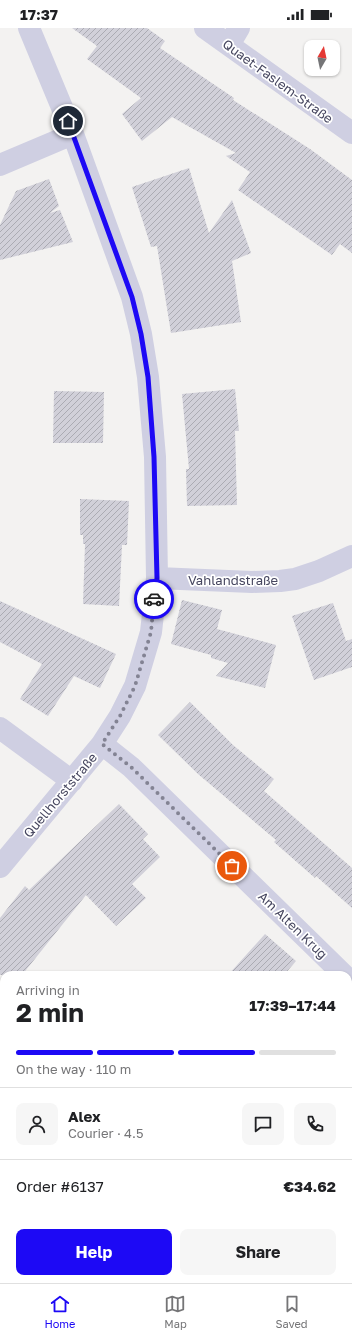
<!DOCTYPE html>
<meta charset="utf-8">
<style>
:root{--surface:#fff;--page:#f6f6f6;--text:#202124;--muted:#757577;--line:#e0e0e0;--accent:#1d09f5}
body{margin:0;font-family:"Golos Text",sans-serif;background:var(--page);color:var(--text);height:100vh;display:flex;flex-direction:column;font-size:15px;white-space:nowrap}
*{box-sizing:border-box;margin:0}
p{font-size:13px;color:var(--muted)}
.icon{flex:none;width:22px;height:22px;fill:none;stroke:currentColor;stroke-width:2;stroke-linecap:round;stroke-linejoin:round}
.map{position:relative;flex:1;overflow:hidden}
.sheet{position:absolute;left:0px;top:943px;width:352px;height:312px;display:flex;flex-direction:column;background:var(--surface);border-radius:12px 12px 0 0;box-shadow:0 1px 3px #0004}
.sheet>*{flex:none}
.needle{width:26px;rotate:9deg}
.buttons{position:absolute;left:304px;top:12px;display:grid;gap:8px}
.buttons a{display:grid;place-items:center;width:36px;height:36px;border-radius:8px;background:var(--surface);box-shadow:0 1px 3px #0004;font-size:20px}
.pin{position:absolute;display:grid;place-items:center;width:34px;height:34px;color:#fff;margin:-17px;border:2px solid #fff;border-radius:50%;box-shadow:0 1px 4px #0007}
.courier{position:absolute;display:grid;place-items:center;width:40px;height:40px;margin:-20px;border:3px solid #1d09f5;border-radius:50%;background:#fff;color:#222;box-shadow:0 1px 5px #0007}
.head em{font-style:normal;font-weight:700}
.head div{display:flex;flex-direction:column-reverse}
.head{display:flex;align-items:center;justify-content:space-between;height:68px;padding:0 16px}
h1{font-size:26px;font-weight:700;line-height:30px}
.bar{display:grid;grid-template-columns:repeat(4,1fr);gap:6px 4px;align-content:center;height:48px;padding:0 16px}
.bar i{height:5px;border-radius:3px;background:var(--line)}
.bar .selected{background:var(--accent)}
.bar p{grid-column:span 4}
.line{display:flex;align-items:center;gap:10px;padding:0 16px;border-top:1px solid var(--line)}
.line div{flex:1}
.round{display:grid;place-items:center;flex:none;width:42px;height:42px;border-radius:8px;background:var(--page)}
.action{display:flex;gap:8px;margin-top:auto;padding:8px 16px}
.action a{flex:1;height:46px;border-radius:8px;background:var(--accent);color:#fff;font-size:16px;font-weight:700;line-height:46px;text-align:center}
.action a+a{background:var(--page);color:var(--text)}
.status{display:flex;justify-content:space-between;align-items:center;height:28px;padding:0 20px;background:var(--surface);direction:ltr}
.status svg{height:11px;fill:currentColor}
.tabs{display:flex;justify-content:space-around;align-items:center;height:56px;border-top:1px solid var(--line);background:var(--surface);font-size:11px;color:var(--muted)}
.tabs a{display:grid;justify-items:center;gap:2px}
.tabs .selected{color:var(--accent)}
.map>svg:first-child{display:block}
.building{fill:url(#building-hatch)}
.lines{fill:none;stroke-linecap:round;stroke-linejoin:round}
.path{stroke:#71d2d5;stroke-width:2.5;stroke-dasharray:3 2;stroke-linecap:butt}
.minor{stroke:#cfcfe2;stroke-width:22}
.primary{stroke:#afafd2;stroke-width:22}
.done{stroke:#838393;stroke-width:4;stroke-dasharray:0 7.2}
.route{stroke:#1d09f5;stroke-width:5}
.labels{text-anchor:middle;dominant-baseline:central;stroke-width:3.5;stroke-linejoin:round;paint-order:stroke}
.street-label{font-size:13px;fill:#474760;stroke:#fff}
</style>
<div class="status"><b>17:37</b><svg viewBox="0 0 49 12"><path d="M0 12V9h3v3zM5 12V6h3v6zM10 12V3h3v9zM15 12V0h3v12zM26 1h20v11H26zM47 4h2v5h-2z"/></svg></div>
<div class="map">
<svg width="352" height="1255" viewBox="0 0 352 1255">
<defs>
<pattern id="building-hatch" width="6" height="6" patternUnits="userSpaceOnUse"><rect width="6" height="6" fill="#d1d0d9"/><path d="M-1 1l2-2M0 6l6-6M5 7l2-2" fill="none" stroke="#ababb3"/></pattern>
</defs>
<rect width="100%" height="100%" fill="#f3f2f1"/>
<path class="building" d="M72,0H147L165,13L160,20L234,70L233,72L310,121L352,152V225L340,216L332,227L238,162L250,144L226,128L236,125L172,89L142,113L122,86L141,70L87,31L97,18Z
M189,140L209,205L232,172L251,225L232,233L241,294L171,305L157,218L151,219L132,159Z
M49,151L59,178L50,185L60,182L73,214L0,232V197L16,163Z
M235,361L239,403H235L237,477L187,478L186,441H189L182,366Z
M54,363L104,364L103,415H53Z
M80,471L129,473L127,517H122L119,578L83,576L85,516H83V507H80Z
M182,572L222,582L217,601L276,617L265,660L216,648L228,635L211,630V627L171,616Z
M0,573L116,626L100,660L74,648L48,688L20,671L42,636L0,614Z
M333,575L346,613L352,611V639L314,652L292,588Z
M190,674L233,717L274,751L264,763L352,840V880L316,848L315,850L274,814L276,812L198,746L158,707Z
M119,776L148,806L143,811L160,829L132,856L146,870L116,898L86,867L22,947H0V890L25,858L29,862Z
M265,906L296,933L284,947H228Z"/>
<g class="lines">
<path class="path" d="M348,1090L352,1086
M348,1197L352,1193
M188,1255L193,1251
M290,1255L294,1251"/>
<path class="minor" d="M205,0L352,105
M229,17L239,0
M0,137L73,106
M157,550L252,554L280,553L295,551L319,543L352,528
M0,700L72,753
M102,716L131,739L344,947
M0,839L102,716L120,688L135,658L151,604L157,550L155,429L148,349L141,306L132,269L73,106L29,0"/>
<path class="primary" d="M348,1148L352,1144
M238,1255L242,1251"/>
</g>
<g class="lines">
<path class="done" d="M154,571L151,604L135,658L120,688L102,716L131,739L232,838"/>
<path class="route" d="M68,93L132,269L141,306L148,349L154,429L157,550L154,571"/>
</g>
<g class="labels">
<g class="street-label">
<text transform="translate(278 53) rotate(36)">Quaet-Faslem-Straße</text>
<text x="233" y="552">Vahlandstraße</text>
<text transform="translate(60 767) rotate(-50)">Quellhorststraße</text>
<text transform="translate(293 897) rotate(44)">Am Alten Krug</text>
</g>
</g>
</svg>
<div class="buttons">
<a><svg class="needle" viewBox="-14 -14 28 28"><path d="M0-13l5 13h-10z" fill="#e53935"/><path d="M0 13l5-13h-10z" fill="#757577"/></svg></a>
</div>
<div class="pin" style="left:232px;top:838px;background:#ea580c"><svg class="icon" aria-label="bag" viewBox="0 0 24 24"><path d="M5 8h14l-1 12H6zM9 8a3 3 0 0 1 6 0"/></svg></div>
<div class="pin" style="left:68px;top:93px;background:#1f2937"><svg class="icon" aria-label="home" viewBox="0 0 24 24"><path d="M3 11l9-7 9 7M6 9v11h12V9"/></svg></div>
<div class="courier" style="left:154px;top:571px"><svg class="icon" aria-label="car" viewBox="0 0 24 24"><path d="M5 17H2v-5l4-1 3-4h7l3 4 3 1v5h-3M9 17h6M6 11h13"/><circle cx="7" cy="17" r="2"/><circle cx="17" cy="17" r="2"/></svg></div>
<section class="sheet">
<div class="head"><div><h1>2 min</h1><p>Arriving in</p></div><em>17:39–17:44</em></div>
<div class="bar"><i class="selected"></i><i class="selected"></i><i class="selected"></i><i></i><p>On the way · 110 m</p></div>
<div class="line" style="height:72px"><a class="round"><svg class="icon" aria-label="person" viewBox="0 0 24 24"><circle cx="12" cy="8" r="4"/><path d="M4 21q1-7 8-7t8 7"/></svg></a><div><b>Alex</b><p>Courier · 4.5</p></div><a class="round"><svg class="icon" aria-label="chat" viewBox="0 0 24 24"><path d="M4 5h16v11H9l-5 4z"/></svg></a><a class="round"><svg class="icon" aria-label="phone" viewBox="0 0 24 24"><path d="M5 4h4l2 5-3 2q2 4 5 5l2-3 5 2v4C11 20 4 13 5 4z"/></svg></a></div>
<div class="line" style="height:52px"><div>Order #6137</div><b>€34.62</b></div>
<div class="action"><a>Help</a><a>Share</a></div>
</section>
</div>
<nav class="tabs">
<a class="selected"><svg class="icon" aria-label="home" viewBox="0 0 24 24"><path d="M3 11l9-7 9 7M6 9v11h12V9"/></svg>Home</a>
<a><svg class="icon" aria-label="map" viewBox="0 0 24 24"><path d="M3 6l6-2 6 2 6-2v14l-6 2-6-2-6 2zM9 4v14M15 6v14"/></svg>Map</a>
<a><svg class="icon" aria-label="saved" viewBox="0 0 24 24"><path d="M7 4h10v16l-5-4-5 4z"/></svg>Saved</a>
</nav>
